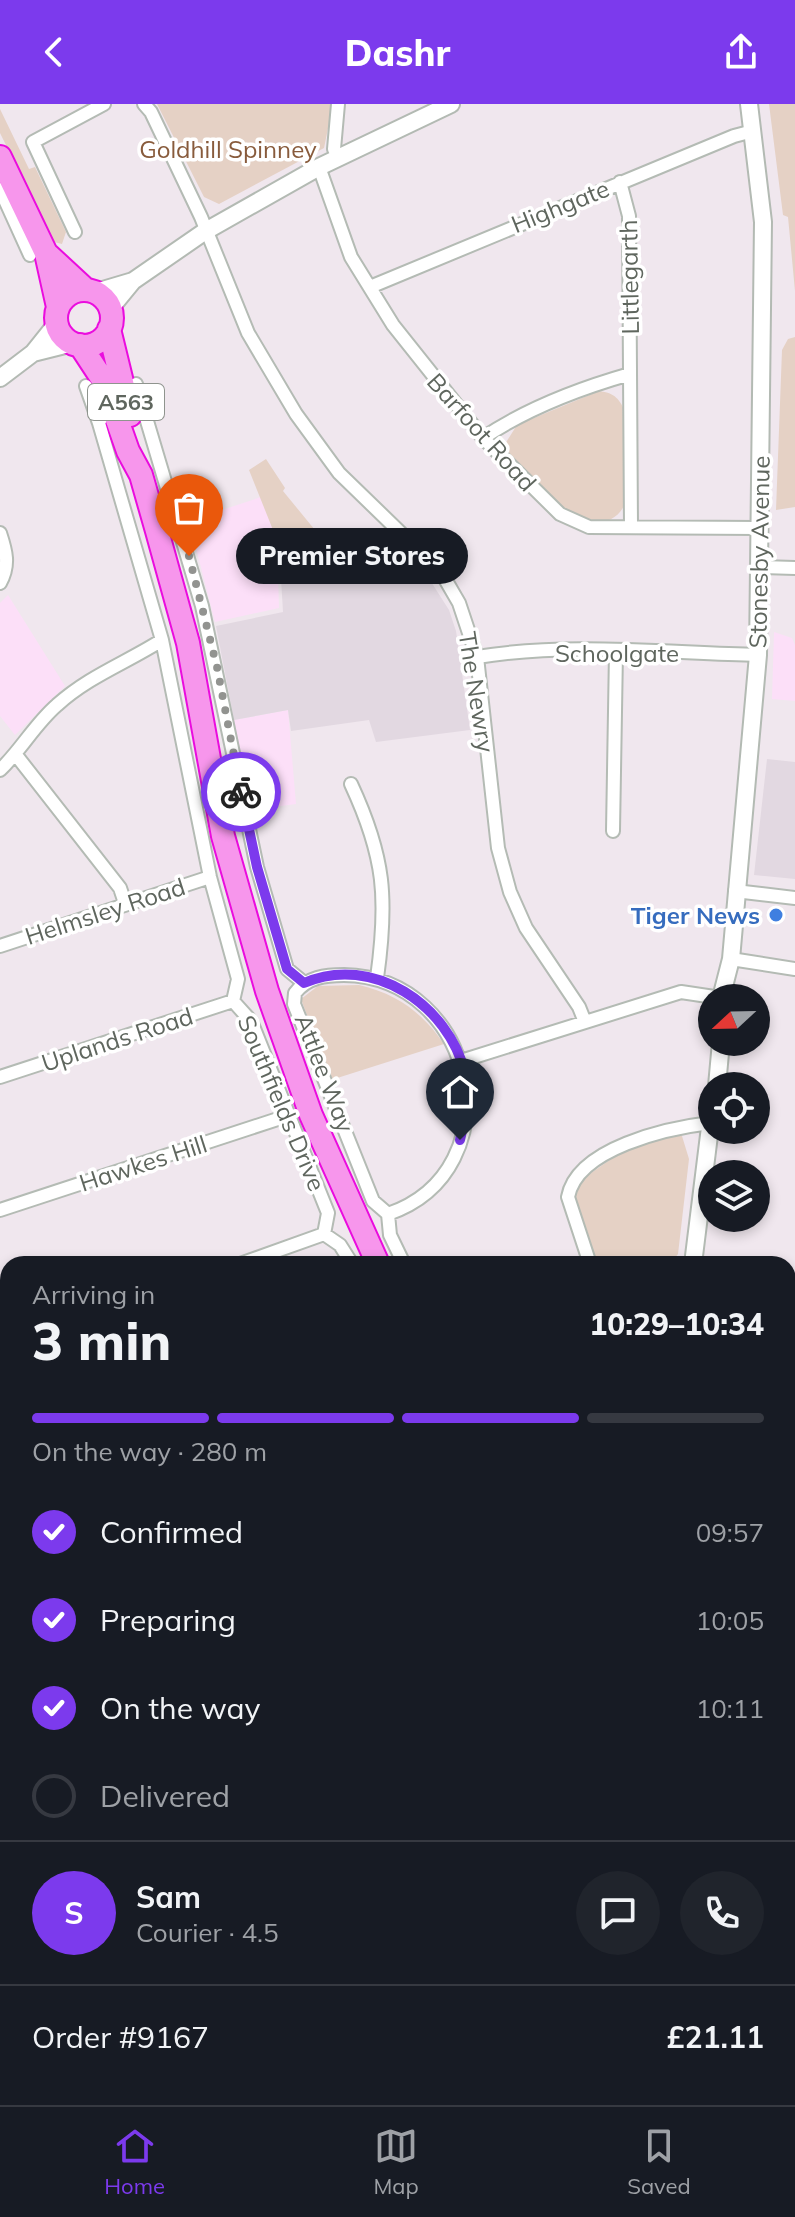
<!DOCTYPE html>
<meta charset="utf-8">
<style>
:root{--surface:#171b24;--page:#20242c;--text:#f1f3f6;--muted:#9ea1a6;--line:#363941;--accent:#7c3aed}
body{margin:0;font-family:Mulish,sans-serif;background:var(--page);color:var(--text);height:100vh;display:flex;flex-direction:column;font-size:30px;white-space:nowrap}
*{box-sizing:border-box;margin:0}
p{font-size:26px;color:var(--muted)}
.icon{flex:none;width:44px;height:44px;fill:none;stroke:currentColor;stroke-width:2;stroke-linecap:round;stroke-linejoin:round}
.map{position:relative;flex:1;overflow:hidden}
.side{position:absolute;left:0px;top:1152px;width:796px;height:850px;display:flex;flex-direction:column;background:var(--surface);border-radius:24px 24px 0 0;box-shadow:0 4px 12px #0003}
.side>*{flex:none}
.needle{width:52px;rotate:248deg}
.controls{position:absolute;left:698px;top:880px;display:grid;gap:16px}
.controls a{display:grid;place-items:center;width:72px;height:72px;border-radius:50%;background:var(--surface);box-shadow:0 4px 12px #0003;font-size:40px}
.pin{position:absolute;display:grid;place-items:center;width:68px;height:68px;color:#fff;margin:-82px -34px;border-radius:50% 50% 50% 0;rotate:-45deg;box-shadow:0 0 8px #0007}
.pin .icon{rotate:45deg}
.courier{position:absolute;display:grid;place-items:center;width:80px;height:80px;margin:-40px;border:6px solid #7c3aed;border-radius:50%;background:#fff;color:#222;box-shadow:0 2px 10px #0007}
.bubble{position:absolute;height:56px;border-radius:28px;background:var(--surface);box-shadow:0 4px 12px #0003;font-size:26px;font-weight:800;line-height:56px;text-align:center}
.headline em{font-style:normal;font-weight:800}
.headline div{display:flex;flex-direction:column-reverse}
.headline{display:flex;align-items:center;justify-content:space-between;height:136px;padding:0 32px}
h1{font-size:52px;font-weight:800;line-height:60px}
.bar{display:grid;grid-template-columns:repeat(4,1fr);gap:12px 8px;align-content:center;height:96px;padding:0 32px}
.bar i{height:10px;border-radius:6px;background:var(--line)}
.bar .selected{background:var(--accent)}
.bar p{grid-column:span 4}
.line{display:flex;align-items:center;gap:20px;padding:0 32px;border-top:2px solid var(--line)}
.line div{flex:1}
.round{display:grid;place-items:center;flex:none;width:84px;height:84px;border-radius:42px;background:var(--page)}
ol{padding:0 32px;list-style:none}
li{display:flex;align-items:center;gap:24px;height:88px}
li p{margin-inline-start:auto}
li .icon{padding:8px;border-radius:50%;background:var(--accent);color:#fff;stroke-width:4}
li:last-child{color:var(--muted)}
li i{width:44px;height:44px;border:4px solid var(--line);border-radius:50%}
header{display:flex;justify-content:space-between;align-items:center;height:104px;padding:0 32px;background:var(--accent);color:#fff;font-size:36px;font-weight:800}
.tabs{display:flex;justify-content:space-around;align-items:center;height:112px;border-top:2px solid var(--line);background:var(--surface);font-size:22px;color:var(--muted)}
.tabs a{display:grid;justify-items:center;gap:4px}
.tabs .selected{color:var(--accent)}
.map>svg:first-child{display:block}
.commercial{fill:#fcdff8}
.industrial{fill:#dfd9de}
.education{fill:#e2d8e1}
.green{fill:#e5d1c5}
.lines{fill:none;stroke-linecap:round;stroke-linejoin:round}
.street-casing{stroke:#b4bbb4;stroke-width:16}
.secondary-casing{stroke:#b3bab3;stroke-width:20}
.highway-casing{stroke:#ea0cde;stroke-width:26}
.street{stroke:#fff;stroke-width:12}
.secondary{stroke:#fff;stroke-width:16}
.highway{stroke:#f796ec;stroke-width:22}
.done{stroke:#929390;stroke-width:8;stroke-dasharray:0 14.4}
.route{stroke:#7c3aed;stroke-width:10}
.shop-dot{fill:#3f7fe0;stroke:#fff;stroke-width:3}
.labels{text-anchor:middle;dominant-baseline:central;stroke-width:7;stroke-linejoin:round;paint-order:stroke}
.shield{fill:#fff;stroke:#8f948e;stroke-width:2}
.shield-label{font-size:22px;font-weight:bold;fill:#5f665e}
.park-label{font-size:24px;fill:#885b3c;stroke:#fff}
.street-label{font-size:24px;fill:#5f665e;stroke:#fff}
.shop-label{font-size:24px;font-weight:bold;fill:#366cbe;stroke:#fff;text-anchor:end}
</style>
<header><svg class="icon" aria-label="back" viewBox="0 0 24 24"><path d="M15 5l-7 7 7 7"/></svg>Dashr<svg class="icon" aria-label="share" viewBox="0 0 24 24"><path d="M12 15V3M7 8l5-5 5 5M5 13v7h14v-7"/></svg></header>
<div class="map">
<svg width="795" height="2001" viewBox="0 0 795 2001">
<rect width="100%" height="100%" fill="#f0e7ee"/>
<path class="commercial" d="M261,393L277,436L279,504L215,518L189,417Z
M8,491L65,582L15,631L0,612V499Z
M774,528L792,534L795,541V597L772,595Z
M288,606L296,700L251,706L234,616Z
M8,1815V1913L0,1912V1818Z"/>
<path class="industrial" d="M795,1596V1646L788,1635L791,1620L788,1600Z"/>
<path class="education" d="M385,433L428,473L449,506L456,527L470,626L376,638L369,616L291,627L288,606L234,616L216,522L283,508L279,441H303L343,474Z
M767,655L795,658V775L754,771Z"/>
<path class="green" d="M157,0H333L324,44L219,100L204,93Z
M769,0H795V187L788,113L783,111Z
M0,5L29,65L35,63L66,128L62,140L54,138L0,29Z
M795,233V403L776,406L782,246L788,235Z
M599,287C615,289 620,295 626,310V398C601,455 514,376 505,340L517,321Z
M266,355L285,384L283,387L333,448L327,455L304,436H277L249,366Z
M359,881C397,890 422,908 444,940L331,976L301,895L318,882Z
M675,1029L682,1032L689,1055L678,1150L670,1160H595L574,1094L578,1078L627,1044Z"/>
<g class="lines">
<g class="street-casing">
<path id="street" d="M144,0L151,8L201,113L248,229L296,310L339,369L441,468L459,499L477,553L498,744L510,788L526,824L579,903L585,918
M338,53L334,45L338,0
M319,63L351,153L393,221L483,334L560,410L589,423L759,424
M620,78L629,112L631,422
M0,85L30,151
M75,128L33,38L104,0
M370,183L734,32L753,27
M136,280L202,502L257,763L287,865L304,879
M86,282L99,319
M110,296L99,319L162,536L210,773L238,875L233,897L251,917L328,1109L324,1130L340,1141L352,1160
M483,334C526,305 581,284 630,270
M0,429C6,447 10,461 0,479
M759,463L795,464
M477,553C568,538 666,549 758,551
M16,651L120,784L125,799
M0,666C21,646 35,620 57,601C89,572 126,559 162,536
M351,680C385,753 388,795 377,874
M613,727L616,548
M735,787L795,794
M0,842L210,773
M731,855L795,865
M461,957L681,888L721,894
M0,973L233,897
M0,1106L287,1012
M388,1110C516,1066 477,873 344,871C326,871 307,873 295,889L294,900L373,1097L388,1110L390,1131L404,1160
M240,1160L324,1130
M590,1160L568,1093C577,1044 668,1024 710,1019
M0,1238L8,1235
M0,1316L8,1321
M0,1465L8,1466
M0,1648L8,1645
M788,1664L795,1663
M788,1753L795,1761
M788,1848H795
M0,1946L8,1950
M33,2001L37,1994"/>
</g>
<g class="secondary-casing">
<path id="secondary" d="M96,188L133,177L204,128L319,63L451,0
M110,205L133,177
M33,249L73,239
M0,274L33,249L57,219
M721,894L731,855L758,551L763,118L749,0
M717,982L721,938
M693,1160L712,1007
M788,1479L795,1475
M0,1792L8,1790
M537,2001L539,1994"/>
</g>
<g class="highway-casing">
<path id="highway" d="M0,53L46,149L58,203
M46,149L86,186
M56 214a28 28 0 1 1 56 0a28 28 0 1 1-56 0Z
M109,225L130,311
M80,241L103,276L128,347L141,371L157,427L188,539L223,732L267,887L311,1011L378,1160
M788,1683L795,1692"/>
</g>
<use href="#street" class="street"/>
<use href="#secondary" class="secondary"/>
<use href="#highway" class="highway"/>
</g>
<g class="lines">
<path class="done" d="M189,452L217,563L241,688"/>
<path class="route" d="M241,688L257,763L287,865L304,879C373,849 449,902 465,969C470,992 465,1014 460,1036"/>
</g>
<circle class="shop-dot" cx="776" cy="811" r="8"/>
<g class="labels">
<rect class="shield" x="88" y="280" width="76" height="36" rx="6"/>
<g class="shield-label">
<text x="126" y="298">A563</text>
</g>
<g class="park-label">
<text x="228" y="45">Goldhill Spinney</text>
</g>
<g class="street-label">
<text transform="translate(560 102) rotate(-22)">Highgate</text>
<text transform="translate(629 173) rotate(-91)">Littlegarth</text>
<text transform="translate(482 328) rotate(48)">Barfoot Road</text>
<text transform="translate(759 448) rotate(-89)">Stonesby Avenue</text>
<text x="617" y="549">Schoolgate</text>
<text transform="translate(477 588) rotate(81)">The Newry</text>
<text transform="translate(105 807) rotate(-18)">Helmsley Road</text>
<text transform="translate(117 935) rotate(-18)">Uplands Road</text>
<text transform="translate(325 969) rotate(69)">Attlee Way</text>
<text transform="translate(282 999) rotate(67)">Southfields Drive</text>
<text transform="translate(143 1059) rotate(-18)">Hawkes Hill</text>
</g>
<g class="shop-label">
<text x="760" y="811">Tiger News</text>
</g>
</g>
</svg>
<div class="controls">
<a><svg class="needle" viewBox="-14 -14 28 28"><path d="M0-13l5 13h-10z" fill="#e53935"/><path d="M0 13l5-13h-10z" fill="#9ea1a6"/></svg></a>
<a><svg class="icon" aria-label="locate" viewBox="0 0 24 24"><circle cx="12" cy="12" r="6"/><path d="M12 2v4M12 18v4M2 12h4M18 12h4"/></svg></a>
<a><svg class="icon" aria-label="layers" viewBox="0 0 24 24"><path d="M12 4l9 5-9 5-9-5zM3 14l9 5 9-5"/></svg></a>
</div>
<div class="pin" style="left:189px;top:452px;background:#ea580c"><svg class="icon" aria-label="bag" viewBox="0 0 24 24"><path d="M5 8h14l-1 12H6zM9 8a3 3 0 0 1 6 0"/></svg></div>
<div class="pin" style="left:460px;top:1036px;background:#1f2937"><svg class="icon" aria-label="home" viewBox="0 0 24 24"><path d="M3 11l9-7 9 7M6 9v11h12V9"/></svg></div>
<div class="courier" style="left:241px;top:688px"><svg class="icon" aria-label="bike" viewBox="0 0 24 24"><circle cx="6" cy="16" r="4"/><circle cx="18" cy="16" r="4"/><path d="M6 16l4-8h5l3 8M10 8l3 8H6M13 5h3"/></svg></div>
<div class="bubble" style="left:236px;top:424px;width:232px">Premier Stores</div>
<section class="side">
<div class="headline"><div><h1>3 min</h1><p>Arriving in</p></div><em>10:29–10:34</em></div>
<div class="bar"><i class="selected"></i><i class="selected"></i><i class="selected"></i><i></i><p>On the way · 280 m</p></div>
<ol>
<li><svg class="icon" aria-label="check" viewBox="0 0 24 24"><path d="M5 12l5 5 9-10"/></svg>Confirmed<p>09:57</p></li>
<li><svg class="icon" aria-label="check" viewBox="0 0 24 24"><path d="M5 12l5 5 9-10"/></svg>Preparing<p>10:05</p></li>
<li><svg class="icon" aria-label="check" viewBox="0 0 24 24"><path d="M5 12l5 5 9-10"/></svg>On the way<p>10:11</p></li>
<li><i></i>Delivered</li>
</ol>
<div class="line" style="height:144px"><b class="round" style="background:var(--accent);color:#fff">S</b><div><b>Sam</b><p>Courier · 4.5</p></div><a class="round"><svg class="icon" aria-label="chat" viewBox="0 0 24 24"><path d="M4 5h16v11H9l-5 4z"/></svg></a><a class="round"><svg class="icon" aria-label="phone" viewBox="0 0 24 24"><path d="M5 4h4l2 5-3 2q2 4 5 5l2-3 5 2v4C11 20 4 13 5 4z"/></svg></a></div>
<div class="line" style="height:104px"><div>Order #9167</div><b>£21.11</b></div>
</section>
</div>
<nav class="tabs">
<a class="selected"><svg class="icon" aria-label="home" viewBox="0 0 24 24"><path d="M3 11l9-7 9 7M6 9v11h12V9"/></svg>Home</a>
<a><svg class="icon" aria-label="map" viewBox="0 0 24 24"><path d="M3 6l6-2 6 2 6-2v14l-6 2-6-2-6 2zM9 4v14M15 6v14"/></svg>Map</a>
<a><svg class="icon" aria-label="saved" viewBox="0 0 24 24"><path d="M7 4h10v16l-5-4-5 4z"/></svg>Saved</a>
</nav>
